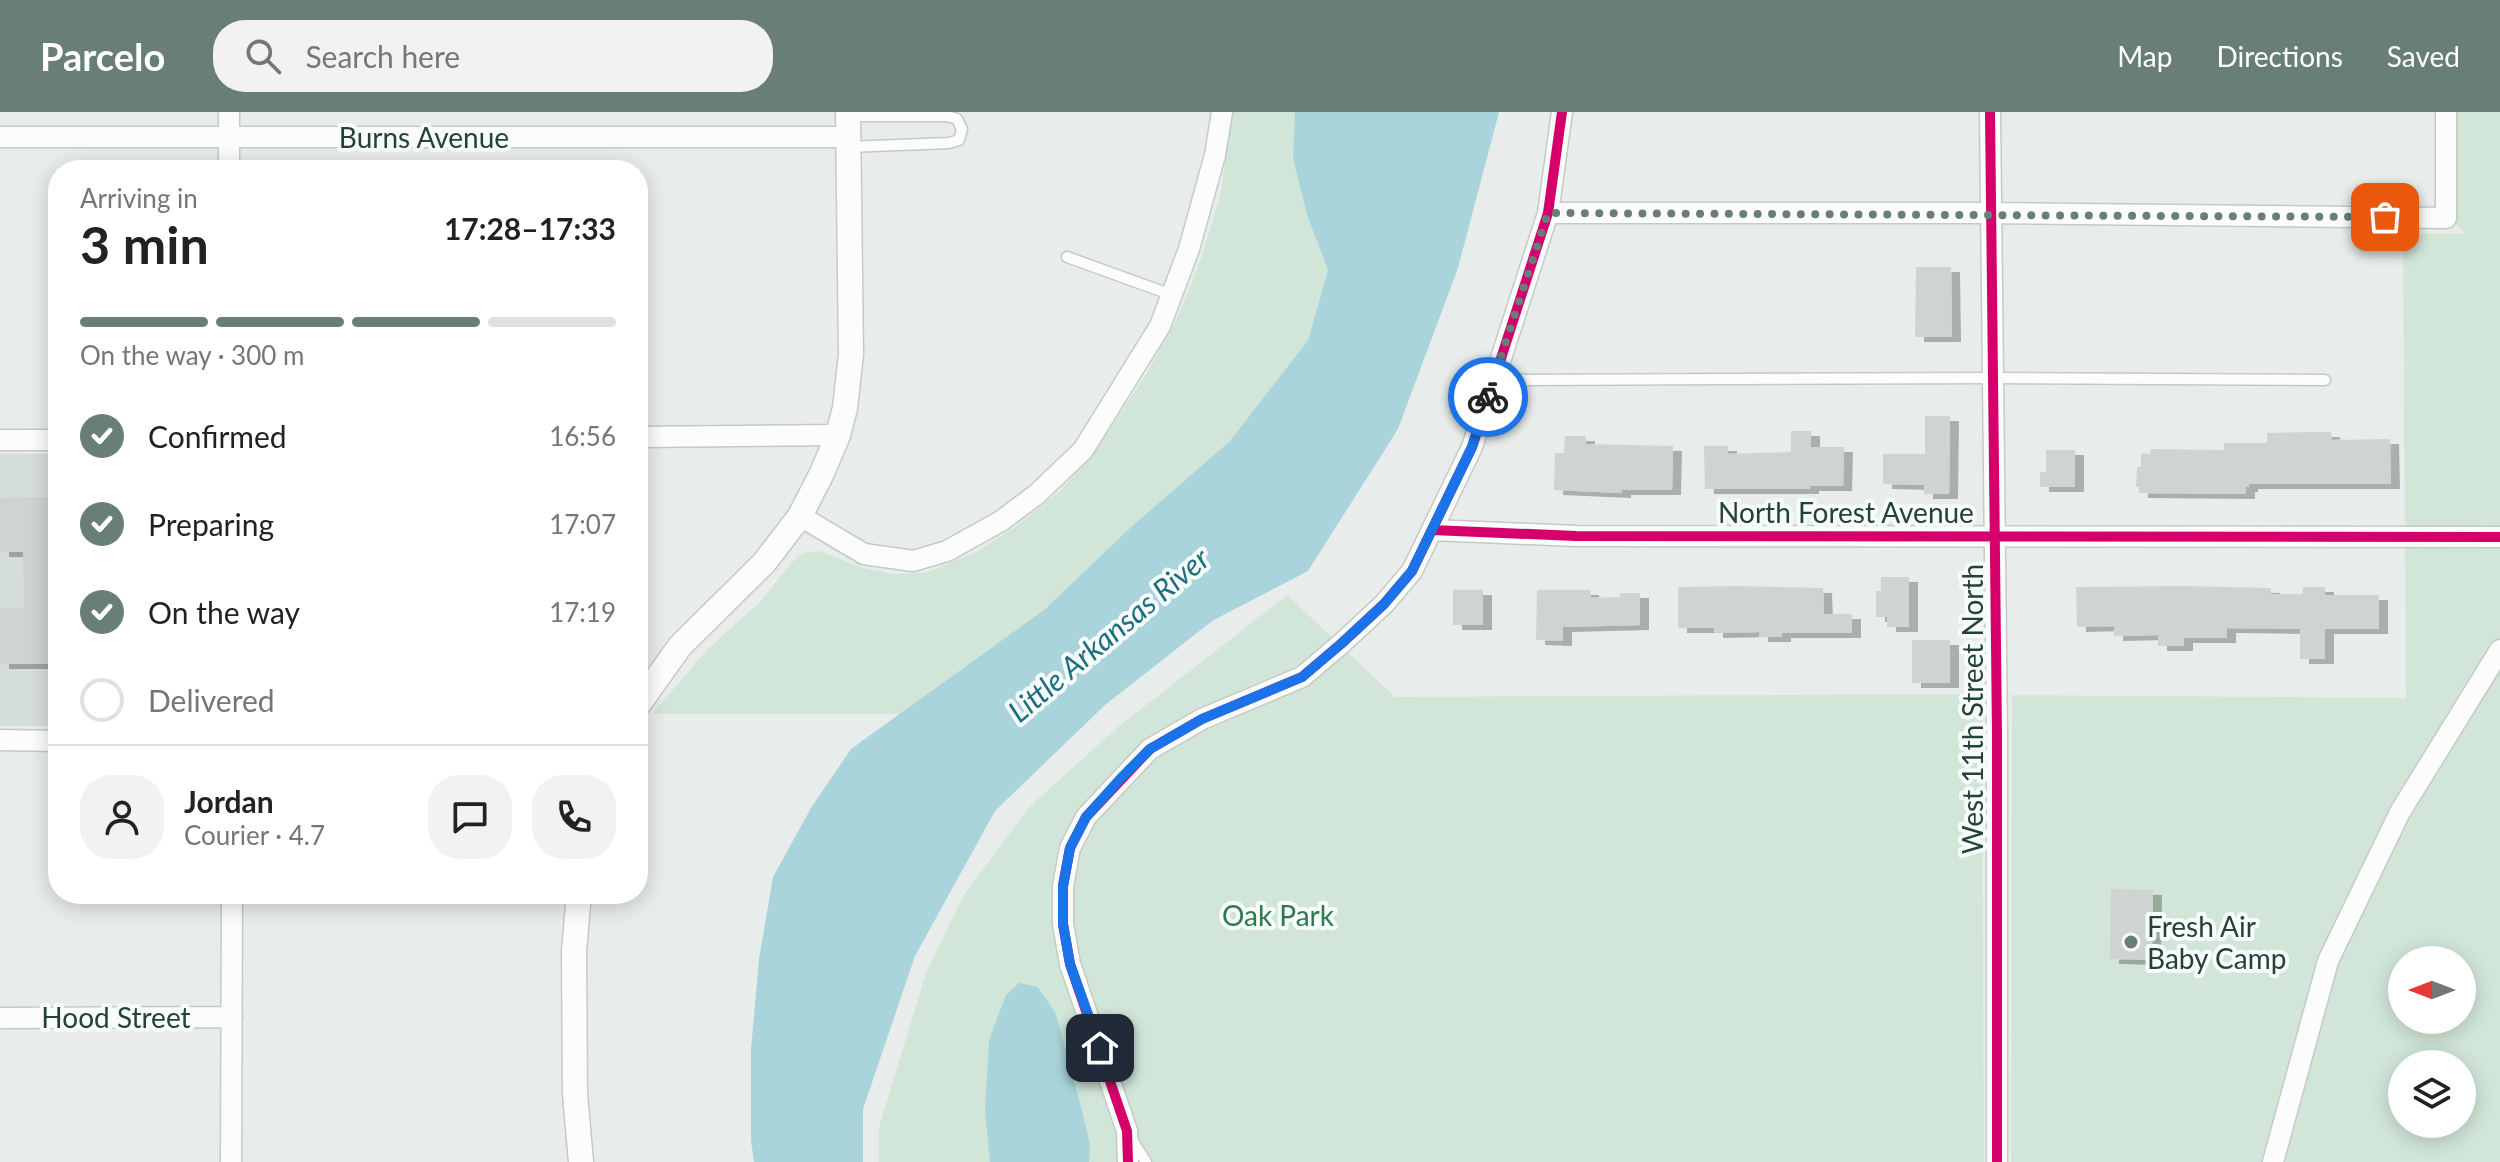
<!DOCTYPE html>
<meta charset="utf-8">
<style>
:root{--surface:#fff;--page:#f2f2f2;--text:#222;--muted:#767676;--line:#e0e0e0;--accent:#697e78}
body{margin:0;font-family:Lato,sans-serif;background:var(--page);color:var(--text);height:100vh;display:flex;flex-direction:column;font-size:30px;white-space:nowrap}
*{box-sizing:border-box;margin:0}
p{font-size:26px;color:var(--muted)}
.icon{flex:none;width:44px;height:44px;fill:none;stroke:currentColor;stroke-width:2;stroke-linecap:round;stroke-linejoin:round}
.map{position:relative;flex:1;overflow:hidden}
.details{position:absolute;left:48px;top:48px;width:600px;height:744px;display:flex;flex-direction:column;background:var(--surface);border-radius:32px;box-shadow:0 4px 20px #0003}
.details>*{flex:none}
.needle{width:52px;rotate:270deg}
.tools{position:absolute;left:2388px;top:834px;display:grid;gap:16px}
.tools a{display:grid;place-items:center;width:88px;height:88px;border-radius:50%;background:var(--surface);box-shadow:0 4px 20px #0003;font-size:40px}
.pin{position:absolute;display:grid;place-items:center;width:68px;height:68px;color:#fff;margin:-34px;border-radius:16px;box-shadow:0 4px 12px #0006}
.courier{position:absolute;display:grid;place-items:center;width:80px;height:80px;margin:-40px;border:6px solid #1a73e8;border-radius:50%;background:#fff;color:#222;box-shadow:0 2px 10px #0007}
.head em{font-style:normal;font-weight:700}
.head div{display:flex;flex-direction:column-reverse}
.head{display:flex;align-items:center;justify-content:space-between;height:136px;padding:0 32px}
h1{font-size:52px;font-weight:700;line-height:60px}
.bar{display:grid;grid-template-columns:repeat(4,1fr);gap:12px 8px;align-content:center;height:96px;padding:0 32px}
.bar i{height:10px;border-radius:6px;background:var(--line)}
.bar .active{background:var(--accent)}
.bar p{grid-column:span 4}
.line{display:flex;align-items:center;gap:20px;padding:0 32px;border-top:2px solid var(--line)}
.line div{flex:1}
.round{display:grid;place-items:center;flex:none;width:84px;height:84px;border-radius:32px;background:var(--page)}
ol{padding:0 32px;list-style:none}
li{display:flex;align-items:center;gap:24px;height:88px}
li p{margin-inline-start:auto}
li .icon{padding:8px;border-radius:50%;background:var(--accent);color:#fff;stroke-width:4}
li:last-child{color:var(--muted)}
li i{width:44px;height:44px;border:4px solid var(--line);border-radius:50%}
header{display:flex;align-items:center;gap:48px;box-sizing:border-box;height:112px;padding:0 40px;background:var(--accent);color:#fff}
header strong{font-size:38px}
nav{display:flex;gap:44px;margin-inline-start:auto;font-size:28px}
.search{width:560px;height:72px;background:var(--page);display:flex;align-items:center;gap:20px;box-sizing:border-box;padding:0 28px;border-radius:32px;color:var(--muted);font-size:30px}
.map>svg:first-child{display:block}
.built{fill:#d6dedb}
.green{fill:#d1e6d8;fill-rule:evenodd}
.water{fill:#a9d4db}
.building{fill:#cfd4d2;filter:url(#shadow)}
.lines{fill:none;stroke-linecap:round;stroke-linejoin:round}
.service-casing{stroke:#c5cac8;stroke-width:13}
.minor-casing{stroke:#c5cac8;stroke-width:23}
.tertiary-casing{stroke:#c5cac8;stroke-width:27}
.service{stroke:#fcfcfc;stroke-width:10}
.minor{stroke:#fcfcfc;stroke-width:20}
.tertiary{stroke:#fcfcfc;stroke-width:24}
.cycleway-casing{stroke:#f7fbf9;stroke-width:15}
.cycleway{stroke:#d6006c;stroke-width:10}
.done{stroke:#697e78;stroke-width:8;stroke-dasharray:0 14.4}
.route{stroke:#1a73e8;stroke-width:10}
.poi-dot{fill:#697e78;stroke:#f7fbf9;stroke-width:3}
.labels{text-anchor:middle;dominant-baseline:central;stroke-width:8;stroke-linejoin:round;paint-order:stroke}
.street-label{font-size:28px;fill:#24423a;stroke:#f7fbf9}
.park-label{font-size:28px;fill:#2d7a4b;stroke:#f7fbf9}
.poi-label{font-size:28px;fill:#24423a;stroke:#f7fbf9;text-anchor:start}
.water-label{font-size:30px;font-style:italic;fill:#1c6f80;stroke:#f7fbf9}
</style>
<header>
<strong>Parcelo</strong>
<div class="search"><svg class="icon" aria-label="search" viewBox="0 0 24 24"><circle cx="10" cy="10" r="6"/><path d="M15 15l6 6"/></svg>Search here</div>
<nav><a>Map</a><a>Directions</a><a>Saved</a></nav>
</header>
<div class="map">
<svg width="2500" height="1050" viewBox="0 0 2500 1050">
<defs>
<filter id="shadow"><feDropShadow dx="9" dy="5" stdDeviation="0" flood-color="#0004"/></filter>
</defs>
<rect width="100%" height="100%" fill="#e8edeb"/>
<path class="built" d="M0,342H58V614H0Z"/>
<path class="green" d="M1231,0H1295L1293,47L1307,103L1328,158L1308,228L1230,329L1130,416L1044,498L903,602H652L708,537L761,489L791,451L803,441L820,439L863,456L893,462L925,461L976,440L1019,412L1061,378L1089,347L1144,266L1178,204L1202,144L1221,80Z
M2450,0H2500V1050H2011L2012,583L2406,586L2403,122H2466L2450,106ZM2402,848H2462V908H2402ZM2402,952H2462V1012H2402Z
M1287,483L1395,585L1982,582L1984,1050H879V1015L926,861L963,784L1029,695L1118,615Z"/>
<path class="water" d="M1295,0H1499L1458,156L1398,317L1308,459L1212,509L1105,593L995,699L915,844L863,997V1050H754L751,1029V938L759,847L773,765L811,696L851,637L1044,498L1130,416L1230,329L1308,228L1328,158L1307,103L1293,47Z
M1019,871L1038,875L1056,902L1083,1003L1090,1033L1089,1050H990L985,999L989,928L1006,883Z"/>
<path class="building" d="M1916,155H1951L1952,225H1915Z
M1925,304H1950L1949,382H1924V373L1883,372V342H1925Z
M1791,319H1811V335H1844L1843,374H1810V377H1705L1704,334H1728V342L1791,340Z
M2315,320H2331L2332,328L2390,327L2391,372H2249V375H2246V382L2139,381V375H2136L2137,355H2141V341L2150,342L2151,337L2224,338V331H2267V321Z
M1565,324H1586V332L1673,334L1672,378H1622V381L1554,378L1555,341H1564Z
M2046,338H2075V375H2040V360H2046Z
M58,385V552H0V496H24L23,440H0V386Z
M1881,465H1909V515H1887V505H1876V479H1881Z
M1736,474L1823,476L1824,502H1852V521H1782V525H1759V520L1714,521V516H1678V475Z
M2184,474L2271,476V482H2303V475H2325V483H2379V517H2325V547H2300V517L2227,516V526H2184V534H2158V523L2114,524V514L2077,515L2076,475Z
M1453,478H1483V513H1453Z
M1537,478H1590L1591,486L1620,485V481H1640V513L1563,515V529L1536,528Z
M1912,528H1950V571H1912Z
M2111,777L2153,778L2152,848L2110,847Z"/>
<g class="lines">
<g class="service-casing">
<path id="service" d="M848,35L949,31L959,28L962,17L957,7L947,4H849
M1067,145L1172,183
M1494,268L1993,266L2325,268
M1132,1028L1146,1050"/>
</g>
<g class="minor-casing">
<path id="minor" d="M229,0V58
M1990,0L1997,622V1050
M0,25H848
M1548,101H1991L2446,106V0
M638,325L838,323
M0,328H58
M800,404L864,442L913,449L947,439L1001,409L1037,382L1083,338L1160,214L1189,137L1215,43L1222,0
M1432,418L1576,424L2500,425
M0,628L58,629
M0,906L232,905
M231,1050L232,782
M1128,1050L1127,1019L1070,852L1063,812V774L1070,736L1086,705L1150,637L1202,607L1302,565L1342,531L1384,492L1412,459L1472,335L1494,268L1548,101L1562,0
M2273,1050L2328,849L2400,700L2500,538"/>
</g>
<g class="tertiary-casing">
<path id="tertiary" d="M638,593L680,534L764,451L800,404L822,361L838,323L845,296L851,242L848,0
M579,782L574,839L575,982L581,1050"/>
</g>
<use href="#service" class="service"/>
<use href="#minor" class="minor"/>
<use href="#tertiary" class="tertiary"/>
<g class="cycleway-casing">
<path id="cycleway" d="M1990,0L1997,622V1050
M1432,418L1576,424L2500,425
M1128,1050L1127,1019L1070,852L1063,812V774L1070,736L1086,705L1150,637L1202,607L1302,565L1342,531L1384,492L1412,459L1472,335L1494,268L1548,101L1562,0"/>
</g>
<use href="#cycleway" class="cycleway"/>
</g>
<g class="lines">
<path class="done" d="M1488,285L1548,101L2385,105"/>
<path class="route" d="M1100,936L1070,852L1063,812V774L1070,736L1086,705L1121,666L1150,637L1202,607L1302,565L1342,531L1384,492L1412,459L1472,335L1488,285"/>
</g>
<circle class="poi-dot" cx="2131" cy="830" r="8"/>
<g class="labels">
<g class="street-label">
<text x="424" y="25">Burns Avenue</text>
<text x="1846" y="400">North Forest Avenue</text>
<text transform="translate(1972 597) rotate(-90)">West 11th Street North</text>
<text x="116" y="905">Hood Street</text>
</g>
<g class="park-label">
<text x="1278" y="803">Oak Park</text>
</g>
<g class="poi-label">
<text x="2147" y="814">Fresh Air<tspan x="2147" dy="32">Baby Camp</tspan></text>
</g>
<g class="water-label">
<text transform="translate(1108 522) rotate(-40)">Little Arkansas River</text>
</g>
</g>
</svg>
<div class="tools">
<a><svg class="needle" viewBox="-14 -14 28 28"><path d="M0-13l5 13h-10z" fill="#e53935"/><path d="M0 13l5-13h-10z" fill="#767676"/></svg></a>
<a><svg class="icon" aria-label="layers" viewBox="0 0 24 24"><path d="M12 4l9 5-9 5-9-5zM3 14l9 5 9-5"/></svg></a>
</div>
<div class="pin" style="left:2385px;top:105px;background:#ea580c"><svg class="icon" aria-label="bag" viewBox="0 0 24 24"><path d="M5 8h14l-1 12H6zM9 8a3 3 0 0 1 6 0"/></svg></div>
<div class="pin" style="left:1100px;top:936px;background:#1f2937"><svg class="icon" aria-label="home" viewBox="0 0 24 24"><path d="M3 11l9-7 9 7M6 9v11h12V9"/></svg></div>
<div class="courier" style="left:1488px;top:285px"><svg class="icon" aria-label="bike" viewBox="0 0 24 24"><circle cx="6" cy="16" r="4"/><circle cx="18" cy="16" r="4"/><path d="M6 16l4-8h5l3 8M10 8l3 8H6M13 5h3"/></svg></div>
<section class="details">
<div class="head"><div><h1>3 min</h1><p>Arriving in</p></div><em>17:28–17:33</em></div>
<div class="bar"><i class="active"></i><i class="active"></i><i class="active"></i><i></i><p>On the way · 300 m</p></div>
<ol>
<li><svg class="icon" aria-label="check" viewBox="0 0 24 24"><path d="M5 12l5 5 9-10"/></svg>Confirmed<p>16:56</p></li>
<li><svg class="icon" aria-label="check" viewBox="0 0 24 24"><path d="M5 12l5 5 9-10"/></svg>Preparing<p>17:07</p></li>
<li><svg class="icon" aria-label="check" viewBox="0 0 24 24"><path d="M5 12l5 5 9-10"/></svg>On the way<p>17:19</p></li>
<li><i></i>Delivered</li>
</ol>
<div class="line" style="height:144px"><a class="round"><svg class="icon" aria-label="person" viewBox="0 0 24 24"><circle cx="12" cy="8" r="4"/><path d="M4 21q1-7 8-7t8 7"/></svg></a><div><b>Jordan</b><p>Courier · 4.7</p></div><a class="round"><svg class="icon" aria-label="chat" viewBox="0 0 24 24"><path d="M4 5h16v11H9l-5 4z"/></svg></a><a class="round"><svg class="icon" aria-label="phone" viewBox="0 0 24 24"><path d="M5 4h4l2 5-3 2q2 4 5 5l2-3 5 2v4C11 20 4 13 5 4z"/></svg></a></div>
</section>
</div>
